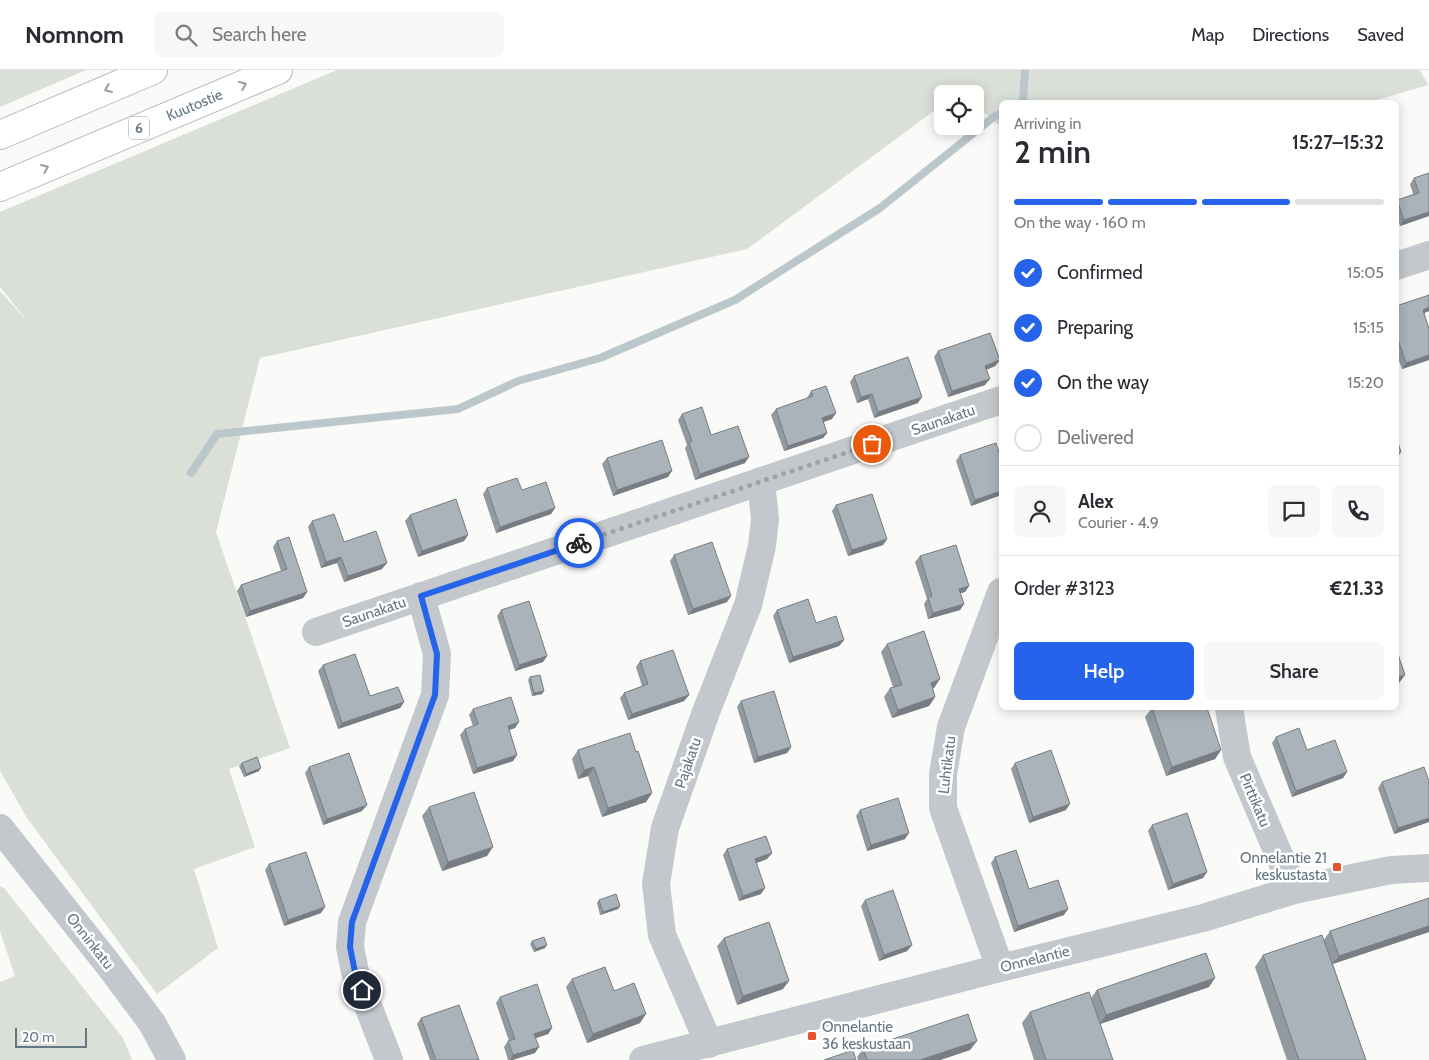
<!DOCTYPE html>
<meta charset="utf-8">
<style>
:root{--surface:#fff;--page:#f7f7f7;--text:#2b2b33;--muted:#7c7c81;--line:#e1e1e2;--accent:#2563eb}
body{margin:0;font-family:Cabin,sans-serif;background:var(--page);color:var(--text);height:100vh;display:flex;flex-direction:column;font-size:19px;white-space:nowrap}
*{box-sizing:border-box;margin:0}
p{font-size:16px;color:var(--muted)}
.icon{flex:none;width:28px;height:28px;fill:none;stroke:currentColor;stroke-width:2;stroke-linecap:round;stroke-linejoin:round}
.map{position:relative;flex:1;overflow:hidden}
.panel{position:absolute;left:999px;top:30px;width:400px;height:610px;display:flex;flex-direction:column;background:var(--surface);border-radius:8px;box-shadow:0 2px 12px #0003}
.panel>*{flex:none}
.buttons{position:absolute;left:934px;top:15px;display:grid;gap:10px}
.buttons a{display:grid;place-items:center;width:50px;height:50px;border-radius:8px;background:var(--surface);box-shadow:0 2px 12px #0003;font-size:25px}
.scale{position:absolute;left:15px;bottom:12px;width:72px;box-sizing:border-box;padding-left:5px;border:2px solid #657683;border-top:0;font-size:14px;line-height:18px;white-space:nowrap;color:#657683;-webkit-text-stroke:4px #fff;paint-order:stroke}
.pin{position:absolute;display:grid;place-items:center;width:42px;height:42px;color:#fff;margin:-21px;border:2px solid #fff;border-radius:50%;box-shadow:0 1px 5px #0007}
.courier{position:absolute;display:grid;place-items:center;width:50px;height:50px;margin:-25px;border:4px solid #2563eb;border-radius:50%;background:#fff;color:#222;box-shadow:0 1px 6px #0007}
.overview em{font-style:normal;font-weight:600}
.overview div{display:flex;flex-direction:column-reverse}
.overview{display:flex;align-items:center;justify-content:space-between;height:85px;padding:0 15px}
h1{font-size:32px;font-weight:600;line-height:38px}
.bar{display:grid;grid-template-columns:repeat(4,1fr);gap:8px 5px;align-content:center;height:60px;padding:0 15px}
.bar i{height:6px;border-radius:4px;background:var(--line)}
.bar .selected{background:var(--accent)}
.bar p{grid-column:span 4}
.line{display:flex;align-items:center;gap:12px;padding:0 15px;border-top:1px solid var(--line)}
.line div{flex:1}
.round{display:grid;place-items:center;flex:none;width:52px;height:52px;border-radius:8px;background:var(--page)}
ol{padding:0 15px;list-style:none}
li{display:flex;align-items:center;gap:15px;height:55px}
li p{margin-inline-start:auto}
li .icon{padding:5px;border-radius:50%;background:var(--accent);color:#fff;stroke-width:4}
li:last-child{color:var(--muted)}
li i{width:28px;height:28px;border:2px solid var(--line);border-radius:50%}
.primary-button{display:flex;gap:10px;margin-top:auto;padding:10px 15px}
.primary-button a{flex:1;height:58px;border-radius:8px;background:var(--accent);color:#fff;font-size:20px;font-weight:600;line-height:58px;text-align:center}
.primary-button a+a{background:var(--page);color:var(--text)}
header{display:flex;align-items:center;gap:30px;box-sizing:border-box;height:70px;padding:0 25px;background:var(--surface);border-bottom:1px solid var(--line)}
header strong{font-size:24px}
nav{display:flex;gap:28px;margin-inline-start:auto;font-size:18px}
.search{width:350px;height:45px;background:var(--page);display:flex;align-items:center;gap:12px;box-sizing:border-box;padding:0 18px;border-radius:8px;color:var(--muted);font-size:19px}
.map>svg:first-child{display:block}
.green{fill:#dadfd7}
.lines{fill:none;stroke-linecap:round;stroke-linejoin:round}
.stream{stroke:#bbc7cb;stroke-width:8}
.highway-casing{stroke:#b4b9bd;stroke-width:30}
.minor{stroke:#c3c8cc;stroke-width:28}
.highway{stroke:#fff;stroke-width:28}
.wall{fill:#929a9f}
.shaded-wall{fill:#777d82}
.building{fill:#aab3b9;stroke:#777d82}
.oneway{stroke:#939fa8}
.done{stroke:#99a4ac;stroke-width:5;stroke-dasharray:0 9}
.route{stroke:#2563eb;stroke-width:6}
.poi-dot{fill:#e4572e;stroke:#fff;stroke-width:2}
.labels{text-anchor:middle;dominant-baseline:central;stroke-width:5;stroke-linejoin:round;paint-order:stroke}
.shield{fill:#fff;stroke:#939fa8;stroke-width:1}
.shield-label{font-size:14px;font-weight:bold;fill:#657683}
.street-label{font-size:15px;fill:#657683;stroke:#fff}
.poi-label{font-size:15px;fill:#657683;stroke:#fff;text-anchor:end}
</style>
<header>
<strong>Nomnom</strong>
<div class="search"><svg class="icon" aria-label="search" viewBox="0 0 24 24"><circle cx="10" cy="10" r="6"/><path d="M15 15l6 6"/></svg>Search here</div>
<nav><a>Map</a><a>Directions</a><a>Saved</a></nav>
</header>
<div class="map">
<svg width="1429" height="990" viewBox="0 0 1429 990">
<rect width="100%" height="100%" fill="#fafaf8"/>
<path class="green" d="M0,0H86L0,37Z
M337,0H1420L1428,15L1370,32H1001V57L975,35V24H942V35L747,179L260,288L216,462L290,678L229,699L255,777L194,799L218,878L157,924L27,748L0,701V221L29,253L0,217V142Z
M0,816L4,818L123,968L132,990H0V912L15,906L0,861Z"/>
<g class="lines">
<path class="stream" d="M1023,32L1025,0
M191,403L217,364L458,339L518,311L600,288L735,230L880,138L995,46L1001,44"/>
<g class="highway-casing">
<g id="highway">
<path d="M0,65L153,0"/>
<path id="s1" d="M0,117L278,0"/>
</g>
</g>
<path class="minor" d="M1396,196L1429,185
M316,562L1001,330
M1229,638L1237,687L1294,820
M0,758L108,894L152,953L172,990
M1000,898L943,738V704L951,657L1001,522
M709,974L662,865L656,814L665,758L706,642L748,535L762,476L765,449L761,411
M389,990L355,902L350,877L352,852L435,625L437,584L421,526
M643,990L1000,898L1203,848L1294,820L1391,800L1429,798"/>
<use href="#highway" class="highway"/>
</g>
<path class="wall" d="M1429,103V146L1400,156L1396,146V131L1413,124L1410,114L1414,108Z
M1396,236L1429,241L1424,243L1429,259V290L1402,299L1396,283Z
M938,281L1000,290L995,296L986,300L985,315L948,327L934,287Z
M854,306L918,333L874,348L868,329L857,333L850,312Z
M811,321L832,349L823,352L827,363L823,368L784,381L771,345L776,339L807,328Z
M682,344L711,365L745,393L695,410L685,378L687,375L678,350Z
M960,385L1001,389V425L971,436L956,391Z
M607,388L668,407L613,426L602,394Z
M487,418L522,420L555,438L551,444L496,463L483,424Z
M836,435L887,469L883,475L848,486L832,441Z
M410,445L468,465L464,471L418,487L405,451Z
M312,451L344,472L382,499L344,512L337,493L321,498L308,457Z
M277,471L307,522L303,528L246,547L237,521L241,515L281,501L273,477Z
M674,485L727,532L688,545L670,491Z
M920,486L969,516L965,522L960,523L964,534L960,540L928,549L924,534L927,529L915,492Z
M501,540L547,586L543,592L515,601L497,546Z
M777,540L816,553L844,570L839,576L789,593L773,546Z
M887,574L934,618H933L935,627L929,636L892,648L884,627L890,618L893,617L881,582Z
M640,591L689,625L684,631L628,650L620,628L624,623L642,616L636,597Z
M323,595L370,626L404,632L400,638L338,659L318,601Z
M530,607L542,624L532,626L528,610Z
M741,631L791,677L787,683L754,693L737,637Z
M1152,638L1221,680L1215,689L1166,706L1145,647Z
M473,639L515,658L509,660L517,685L513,691L473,704L460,665L465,659L473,656L469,645Z
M1276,667L1347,702L1343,708L1292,727L1272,673Z
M578,680L652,723L646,732L602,747L588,706L578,709L572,689Z
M242,693L259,701L244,707L239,696Z
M1015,693L1066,740L1029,753L1011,699Z
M309,697L362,741L323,755L305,703Z
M1382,712L1429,752L1394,764L1378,718Z
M429,737L487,786L442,801L422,746Z
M860,740L905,769L867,781L856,746Z
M1152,755L1203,808L1168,820L1148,761Z
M727,779L772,783L767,789L756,793L761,824L739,831L723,785Z
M995,787L1029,819L1064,845L1014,862L991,793Z
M269,794L321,843L284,856L265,800Z
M1429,828V862L1333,894L1366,990H1287L1255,897L1263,885L1324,870L1330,861Z
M599,830L620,836L618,839L600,845L597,833Z
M865,830L912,875L907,881L879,891L861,836Z
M724,868L783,919L737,935L717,876Z
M532,871L545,878L534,882L530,874Z
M572,909L614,921L640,953L587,973L566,917Z
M1209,917L1100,954L1113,990H1034L1022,953L1030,942L1091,928L1097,920Z
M500,927L552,958L548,964L536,968L535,983L512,990H508L504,977L508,971H509L496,933Z
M421,948L479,990H430L417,954Z
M863,979L970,980L940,990H858L857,987Z"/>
<path class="shaded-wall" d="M1429,142V146L1400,156L1404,150Z
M1429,237V241L1418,246L1423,240Z
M1429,285V290L1402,299L1406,293Z
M1000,290L995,296L981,302L985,296Z
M990,309L985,315L948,327L952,321Z
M872,324L868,329L857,333L861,327Z
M922,327L918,333L874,348L878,342Z
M836,343L832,349L818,354L822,348Z
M827,363L823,368L784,381L788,376Z
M1401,382L1397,388H1396V384Z
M749,387L745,393L695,410L700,404Z
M672,401L668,407L613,426L617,420Z
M1001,421V425L971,436L975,430Z
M555,438L551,444L496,463L500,457Z
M468,465L464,471L418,487L422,481Z
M887,469L883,475L848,486L852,480Z
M341,487L337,493L321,498L326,492Z
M387,493L382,499L344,512L348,506Z
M969,516L965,522L955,525L959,519Z
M307,522L303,528L246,547L250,541Z
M731,526L727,532L688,545L693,539Z
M964,534L960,540L928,549L933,543Z
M844,570L839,576L789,593L793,587Z
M547,586L543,592L515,601L519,595Z
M1405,605L1399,613L1396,614V608Z
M940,609L934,618L925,621L931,613Z
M544,621L542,624L532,626L534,623Z
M689,625L684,631L628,650L632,644Z
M935,627L929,636L892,648L898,640Z
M404,632L400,638L338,659L342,653Z
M519,652L515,658L503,662L508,656Z
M791,677L787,683L754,693L758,687Z
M1221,680L1215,689L1166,706L1172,697Z
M517,685L513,691L473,704L477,698Z
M594,697L588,706L578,709L584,700Z
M261,698L259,701L244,707L246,704Z
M1347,702L1343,708L1292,727L1296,721Z
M652,723L646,732L602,747L608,738Z
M1070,734L1066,740L1029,753L1033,747Z
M367,735L362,741L323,755L327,749Z
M1429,748V752L1394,764L1398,758Z
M909,763L905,769L867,781L871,775Z
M493,777L487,786L442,801L448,792Z
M772,783L767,789L751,795L755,789Z
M1207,802L1203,808L1168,820L1173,814Z
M765,818L761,824L739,831L743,826Z
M620,836L618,839L600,845L603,842Z
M325,837L321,843L284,856L288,850Z
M1068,839L1064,845L1014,862L1018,856Z
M1429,856V862L1332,894L1339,886Z
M547,875L545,878L534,882L536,879Z
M912,875L907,881L879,891L884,885Z
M1215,908L1209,917L1100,954L1106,945Z
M789,911L783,919L737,935L743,926Z
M646,944L640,953L587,973L593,964Z
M552,958L548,964L530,970L534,964Z
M977,971L970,980L940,990H920Z
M539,977L535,983L512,990H510L513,985Z"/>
<path class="building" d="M1429,103V142L1404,150L1397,130L1419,123L1414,108Z
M1429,225V237L1423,240L1429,259V285L1406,293L1396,264V236Z
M990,263L1000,290L985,296L990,309L952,321L938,281Z
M908,287L922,327L878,342L872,324L861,327L854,306Z
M826,316L836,343L822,348L827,363L788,376L776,339L813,326L811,321Z
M702,337L711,365L738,356L749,387L700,404L689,373L692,371L682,344Z
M1396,367L1401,382L1396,384Z
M662,370L672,401L617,420L607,388Z
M996,373L1001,389V421L975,430L960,385Z
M517,408L522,420L546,412L555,438L500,457L487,418Z
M872,424L887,469L852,480L836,435Z
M456,429L468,465L422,481L410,445Z
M334,444L344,472L376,461L387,493L348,506L341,487L326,492L312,451Z
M289,467L307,522L250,541L241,515L287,499L277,471Z
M712,472L731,526L693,539L674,485Z
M956,475L969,516L959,519L964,534L933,543L928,528L932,526L920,486Z
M808,529L816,553L836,546L844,570L793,587L777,540Z
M529,531L547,586L519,595L501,540Z
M924,561L940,609L931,613L935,627L898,640L890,618L902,615L887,574Z
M1396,578L1405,605L1396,608Z
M673,580L689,625L632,644L624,623L648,614L640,591Z
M355,584L370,626L398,617L404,632L342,653L323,595Z
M540,605L544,621L534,623L530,607Z
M774,621L791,677L758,687L741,631Z
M511,627L519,652L508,656L517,685L477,698L465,659L478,654L473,639Z
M1152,638H1207L1221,680L1172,697Z
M1299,658L1307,680L1335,670L1347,702L1296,721L1276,667Z
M630,663L636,682L638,681L652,723L608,738L594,697L584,700L578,680Z
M1051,680L1070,734L1033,747L1015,693Z
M349,683L367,735L327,749L309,697Z
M257,687L261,698L246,704L242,693Z
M1424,697L1429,711V748L1398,758L1382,712Z
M474,722L493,777L448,792L429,737Z
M898,728L909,763L871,775L860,740Z
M1187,743L1207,802L1173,814L1152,755Z
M766,766L772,783L755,789L765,818L743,826L727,779Z
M1016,780L1029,819L1058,810L1068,839L1018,856L995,787Z
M306,782L325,837L288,850L269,794Z
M893,820L912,875L884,885L865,830Z
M616,824L620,836L603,842L599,830Z
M1429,828V856L1339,886L1330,861Z
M769,852L789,911L743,926L724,868Z
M1322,865L1366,990H1299L1263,885Z
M544,867L547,875L536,879L532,871Z
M1206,883L1215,908L1106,945L1097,920Z
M605,897L614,921L634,913L646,944L593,964L572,909Z
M537,914L552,958L534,964L539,977L513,985L508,971L515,969L500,927Z
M1089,922L1113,990H1046L1030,942Z
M459,935L479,990H436L421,948Z
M968,944L977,971L920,990H867L863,979Z
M853,980L856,990H824Z"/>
<defs><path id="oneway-chevron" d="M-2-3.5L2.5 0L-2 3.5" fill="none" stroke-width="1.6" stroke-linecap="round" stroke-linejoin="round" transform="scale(1.25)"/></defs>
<g class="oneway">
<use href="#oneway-chevron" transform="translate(243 15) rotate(-23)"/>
<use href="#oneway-chevron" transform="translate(108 19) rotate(157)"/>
<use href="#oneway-chevron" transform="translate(45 98) rotate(-23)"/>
</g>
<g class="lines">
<path class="done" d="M579,473L872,374"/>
<path class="route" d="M362,920L355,902L350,877L352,852L435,625L437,584L421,526L579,473"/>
</g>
<g class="poi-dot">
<rect x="1332" y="792" width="10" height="10" rx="2.5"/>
<rect x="807" y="961" width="10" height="10" rx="2.5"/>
</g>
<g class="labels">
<rect class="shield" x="129" y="46.5" width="20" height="23" rx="4"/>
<g class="shield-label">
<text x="139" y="58">6</text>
</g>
<g class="street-label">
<text stroke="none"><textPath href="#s1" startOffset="211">Kuutostie</textPath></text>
<text transform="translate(943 350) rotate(-19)">Saunakatu</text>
<text transform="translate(374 542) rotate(-19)">Saunakatu</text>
<text transform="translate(688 693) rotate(-71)">Pajakatu</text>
<text transform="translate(947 695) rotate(-83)">Luhtikatu</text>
<text transform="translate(1255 730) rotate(67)">Pirttikatu</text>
<text transform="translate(90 871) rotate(52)">Onninkatu</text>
<text transform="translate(1035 889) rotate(-14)">Onnelantie</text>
</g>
<g class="poi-label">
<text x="1327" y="788">Onnelantie 21<tspan x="1327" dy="17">keskustasta</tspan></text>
<text x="822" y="957" text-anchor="start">Onnelantie<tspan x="822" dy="17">36 keskustaan</tspan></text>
</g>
</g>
</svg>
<div class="buttons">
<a><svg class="icon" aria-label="locate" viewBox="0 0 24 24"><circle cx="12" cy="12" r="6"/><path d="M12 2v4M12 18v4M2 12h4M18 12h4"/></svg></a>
</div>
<div class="scale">20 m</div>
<div class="pin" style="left:872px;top:374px;background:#ea580c"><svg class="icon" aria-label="bag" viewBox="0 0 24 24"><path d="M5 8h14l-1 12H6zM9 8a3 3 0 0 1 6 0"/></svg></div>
<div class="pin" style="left:362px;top:920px;background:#1f2937"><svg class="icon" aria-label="home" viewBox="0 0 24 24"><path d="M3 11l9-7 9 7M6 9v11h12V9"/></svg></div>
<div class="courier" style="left:579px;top:473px"><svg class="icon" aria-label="bike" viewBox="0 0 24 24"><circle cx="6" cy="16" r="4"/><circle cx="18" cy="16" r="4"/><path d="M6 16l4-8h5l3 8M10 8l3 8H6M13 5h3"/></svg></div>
<section class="panel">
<div class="overview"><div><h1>2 min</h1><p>Arriving in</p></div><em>15:27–15:32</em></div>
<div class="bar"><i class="selected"></i><i class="selected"></i><i class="selected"></i><i></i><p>On the way · 160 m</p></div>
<ol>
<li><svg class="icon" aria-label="check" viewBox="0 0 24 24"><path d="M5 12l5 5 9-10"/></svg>Confirmed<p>15:05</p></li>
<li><svg class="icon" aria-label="check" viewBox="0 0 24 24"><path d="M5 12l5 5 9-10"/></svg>Preparing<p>15:15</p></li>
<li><svg class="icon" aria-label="check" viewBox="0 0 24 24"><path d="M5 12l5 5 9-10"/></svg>On the way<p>15:20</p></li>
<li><i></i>Delivered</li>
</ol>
<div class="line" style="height:90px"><a class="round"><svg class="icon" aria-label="person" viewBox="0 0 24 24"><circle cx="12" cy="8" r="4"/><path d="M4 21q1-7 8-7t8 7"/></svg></a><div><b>Alex</b><p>Courier · 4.9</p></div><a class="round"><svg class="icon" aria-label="chat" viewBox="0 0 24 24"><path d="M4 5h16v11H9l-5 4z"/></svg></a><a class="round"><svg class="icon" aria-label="phone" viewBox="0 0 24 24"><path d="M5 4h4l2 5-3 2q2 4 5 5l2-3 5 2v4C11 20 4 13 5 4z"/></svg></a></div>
<div class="line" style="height:65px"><div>Order #3123</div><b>€21.33</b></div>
<div class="primary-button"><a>Help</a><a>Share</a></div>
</section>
</div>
